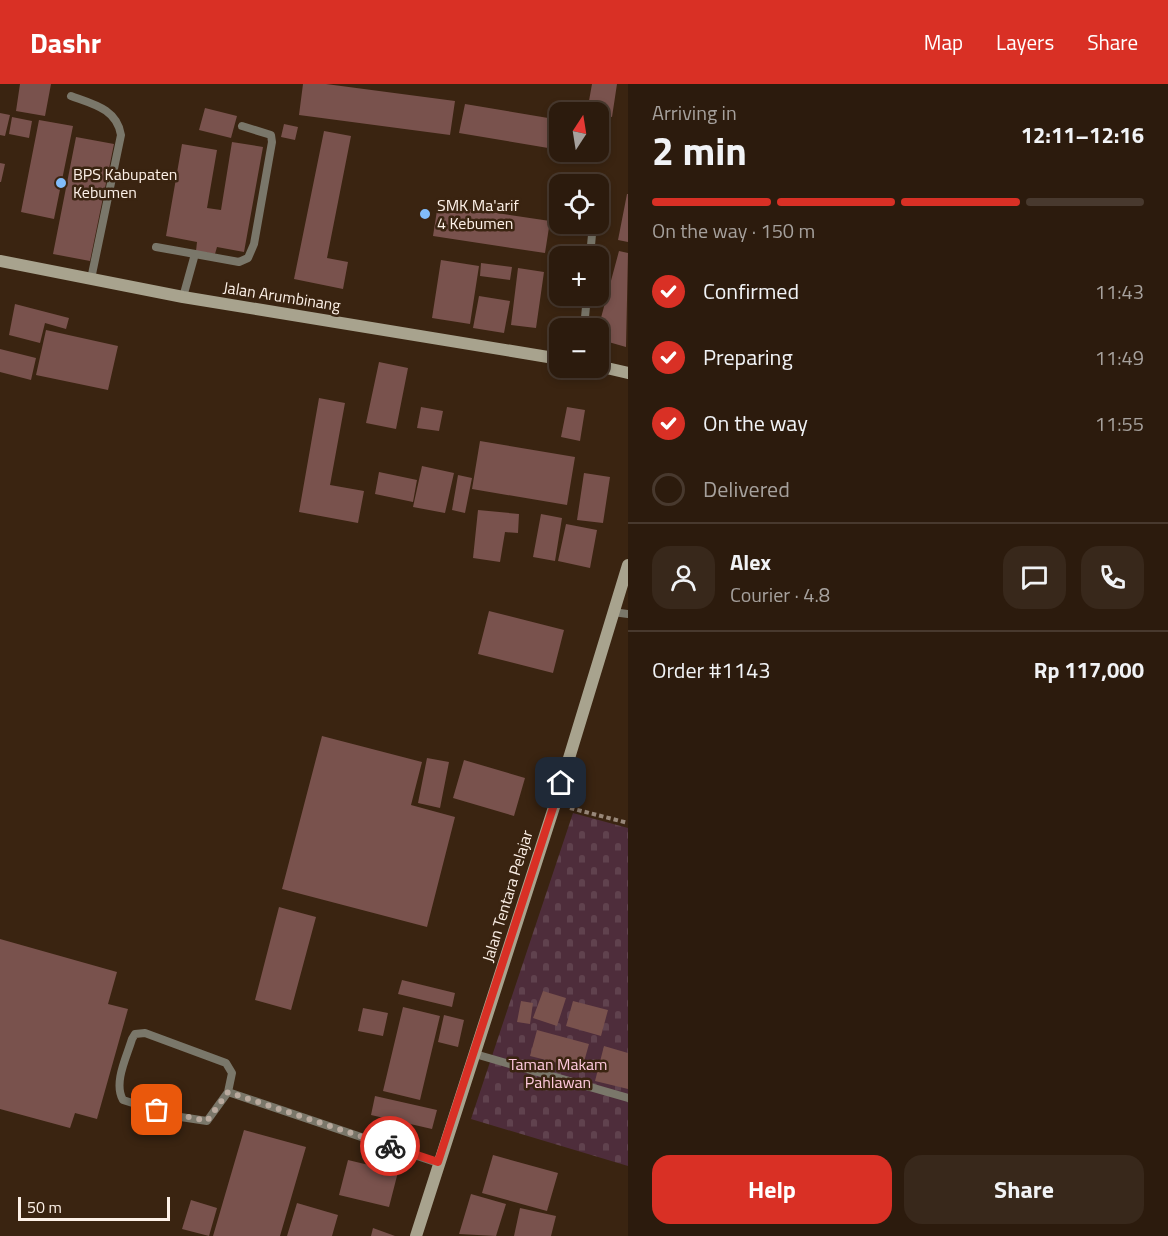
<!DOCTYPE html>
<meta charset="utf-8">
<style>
:root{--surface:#2c1b0d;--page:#38281b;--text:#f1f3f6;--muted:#a6a19d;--line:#48392e;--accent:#d93025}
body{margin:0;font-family:"Titillium Web",sans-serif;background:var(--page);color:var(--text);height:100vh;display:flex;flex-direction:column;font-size:22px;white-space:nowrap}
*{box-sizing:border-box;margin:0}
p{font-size:20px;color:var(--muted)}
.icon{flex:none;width:33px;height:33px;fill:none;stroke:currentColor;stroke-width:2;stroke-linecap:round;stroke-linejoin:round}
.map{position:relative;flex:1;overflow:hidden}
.sheet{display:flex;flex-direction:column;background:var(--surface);width:540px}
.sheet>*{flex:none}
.needle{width:39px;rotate:12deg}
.buttons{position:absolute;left:549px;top:18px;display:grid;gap:12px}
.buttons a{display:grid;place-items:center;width:60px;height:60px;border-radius:12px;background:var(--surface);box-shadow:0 3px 9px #0003,0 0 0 2px var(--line);font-size:30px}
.scale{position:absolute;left:18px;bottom:15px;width:152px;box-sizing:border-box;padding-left:6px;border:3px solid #fdf1e8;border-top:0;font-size:16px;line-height:21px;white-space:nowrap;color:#fdf1e8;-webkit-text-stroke:4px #3a2411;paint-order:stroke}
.pin{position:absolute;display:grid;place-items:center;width:51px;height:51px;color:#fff;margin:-26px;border-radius:12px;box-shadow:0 3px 9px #0006}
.courier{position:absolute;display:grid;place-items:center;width:60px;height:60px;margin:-30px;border:4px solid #d93025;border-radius:50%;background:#fff;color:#222;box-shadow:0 2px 8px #0007}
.headline em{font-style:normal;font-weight:700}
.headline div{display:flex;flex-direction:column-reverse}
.headline{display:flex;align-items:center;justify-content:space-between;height:102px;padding:0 24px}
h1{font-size:39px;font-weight:700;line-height:45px}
.bar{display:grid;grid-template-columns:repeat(4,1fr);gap:9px 6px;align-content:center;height:72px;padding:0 24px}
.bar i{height:8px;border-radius:4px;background:var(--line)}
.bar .selected{background:var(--accent)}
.bar p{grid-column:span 4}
.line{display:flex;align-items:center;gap:15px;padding:0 24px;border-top:2px solid var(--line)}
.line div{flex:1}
.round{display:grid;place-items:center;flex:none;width:63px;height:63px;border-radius:18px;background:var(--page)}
ol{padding:0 24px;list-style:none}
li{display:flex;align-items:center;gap:18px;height:66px}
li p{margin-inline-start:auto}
li .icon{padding:6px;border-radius:50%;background:var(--accent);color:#fff;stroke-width:4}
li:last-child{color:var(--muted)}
li i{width:33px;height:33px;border:3px solid var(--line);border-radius:50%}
.cta{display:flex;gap:12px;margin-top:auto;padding:12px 24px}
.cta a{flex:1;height:69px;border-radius:18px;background:var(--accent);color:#fff;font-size:24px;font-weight:700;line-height:69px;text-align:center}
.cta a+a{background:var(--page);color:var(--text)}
header{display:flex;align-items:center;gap:36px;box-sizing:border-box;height:84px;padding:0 30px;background:var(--accent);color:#fff}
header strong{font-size:28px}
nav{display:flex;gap:33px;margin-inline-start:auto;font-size:21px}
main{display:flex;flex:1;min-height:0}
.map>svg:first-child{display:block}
.cemetery{fill:url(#cemetery-stones)}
.building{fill:#79524d}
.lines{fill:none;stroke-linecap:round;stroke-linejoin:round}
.path{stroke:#988779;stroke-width:4;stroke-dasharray:4.5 3;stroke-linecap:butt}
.lane{stroke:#7a776a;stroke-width:8}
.secondary{stroke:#a8a38e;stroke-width:12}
.done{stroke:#b9a99d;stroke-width:6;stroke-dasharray:0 10.8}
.route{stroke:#d93025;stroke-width:8}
.poi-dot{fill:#81bcfa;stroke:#3a2411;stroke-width:2}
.labels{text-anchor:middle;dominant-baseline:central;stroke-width:5;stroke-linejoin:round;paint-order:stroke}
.poi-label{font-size:16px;fill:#fdf1e8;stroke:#3a2411;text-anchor:start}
.street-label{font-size:16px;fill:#fdf1e8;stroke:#3a2411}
.park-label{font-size:16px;fill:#ffc9de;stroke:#3a2411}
</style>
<header>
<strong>Dashr</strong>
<nav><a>Map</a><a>Layers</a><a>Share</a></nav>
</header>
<main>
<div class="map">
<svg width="628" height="1152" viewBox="0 0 628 1152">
<defs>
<pattern id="cemetery-stones" width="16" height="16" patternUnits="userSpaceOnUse" patternTransform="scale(1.5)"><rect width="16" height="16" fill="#4e2d3b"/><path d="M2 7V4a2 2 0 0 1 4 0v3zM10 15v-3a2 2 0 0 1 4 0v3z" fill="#60424e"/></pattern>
</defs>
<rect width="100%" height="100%" fill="#3a2411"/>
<path class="cemetery" d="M573,729L628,744V1082L471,1035Z"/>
<path class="building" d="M20,0H51L45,32L16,27Z
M303,0H326L455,17L450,51L299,31Z
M592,0H617L612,33L587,28Z
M465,20L560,36V66L459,49Z
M205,24L237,32L231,54L199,46Z
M0,29L10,31L5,52L0,51Z
M12,33L32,37L29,54L9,50Z
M39,36L73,42L54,135L21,128Z
M284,40L298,43L295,56L281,53Z
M324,47L351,52L327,174L348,178L343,205L294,195Z
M76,53L114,60L90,177L53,170Z
M232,58L263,63L244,168L217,163L215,170L196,167L197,158L166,152L182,60L217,66L207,124L221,126Z
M0,79L5,80L1,98H0Z
M627,110H628V158L618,156Z
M558,111L560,140H585L584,148L553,144Z
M438,120L550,137L545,169L433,152Z
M619,167L628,169L626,263L598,255V245Z
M441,176L479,182L470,240L432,234Z
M481,179L512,183L510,196L480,192Z
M518,184L544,188L536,244L511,241Z
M479,212L510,217L504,249L473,244Z
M15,220L69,234L66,245L45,239L40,259L9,251Z
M46,246L118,262L108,306L36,291Z
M0,265L36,274L31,296L0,288Z
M379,278L408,284L396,345L366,339Z
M319,314L345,319L330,401L364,407L358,439L299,428Z
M421,323L443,327L439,347L417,344Z
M567,323L585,326L580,357L561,353Z
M480,357L575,373L567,421L472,405Z
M422,382L454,389L445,429L413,423Z
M379,388L417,396L413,418L375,410Z
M584,389L610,393L603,439L577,436Z
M458,391L472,394L465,429L452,426Z
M478,426L519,430L518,449L505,448L500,478L473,474Z
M541,430L562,434L555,477L533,473Z
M566,440L597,446L590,484L558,477Z
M489,527L564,546L553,589L478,570Z
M322,652L422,678L411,721L455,733L427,843L282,805Z
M427,674L449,678L440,724L418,719Z
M464,676L525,694L514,732L453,714Z
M279,823L316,833L291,926L255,916Z
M0,855L117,888L108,920L128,925L97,1035L75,1029L70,1044L0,1025Z
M402,896L455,909L452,923L398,910Z
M543,907L566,914L557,942L533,934Z
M521,917L533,919L530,940L517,938Z
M573,917L608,926L601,952L566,942Z
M403,923L440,932L420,1016L383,1007Z
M363,924L388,929L383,952L358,947Z
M444,931L464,936L458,963L438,958Z
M537,946L589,960L582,985L530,972Z
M604,962L628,969V1005L595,997Z
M375,1012L437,1026L432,1045L371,1031Z
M244,1046L306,1063L280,1152H213Z
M493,1071L558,1089L547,1127L482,1109Z
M348,1076L398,1088L389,1123L339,1111Z
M471,1110L506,1120L496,1152L459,1150Z
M191,1116L217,1124L209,1152L182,1145Z
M297,1119L338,1131L332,1152H287Z
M520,1124L556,1132L551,1152H514Z
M373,1144L395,1152H371Z"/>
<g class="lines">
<path class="path" d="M570,724L628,739"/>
<path class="lane" d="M71,12C93,20 117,25 121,51L91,195
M156,163L195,170L183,213
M195,170L239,178L248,174L254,160L272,58L271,51L242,42
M590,172L593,140
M584,244L587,212
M613,528L628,530
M475,970L628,1014
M228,1008L207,1037L174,1032L123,1016C113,999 127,972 132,955L135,950L145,949L226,979L232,989L228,1008L438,1079"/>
<path class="secondary" d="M0,177L183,213L560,275
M598,282L628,289
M416,1152L555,720L628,481"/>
</g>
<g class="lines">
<path class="done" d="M157,1026L207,1037L228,1008L390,1062"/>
<path class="route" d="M390,1062L438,1078L561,699"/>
</g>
<g class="poi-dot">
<circle cx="61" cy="99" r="6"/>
<circle cx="425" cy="130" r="6"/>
</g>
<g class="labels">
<g class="poi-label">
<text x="73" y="90">BPS Kabupaten<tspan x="73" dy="18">Kebumen</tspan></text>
<text x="437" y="121">SMK Ma'arif<tspan x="437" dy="18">4 Kebumen</tspan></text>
</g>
<g class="street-label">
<text transform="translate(282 212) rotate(9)">Jalan Arumbinang</text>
<text transform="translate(507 812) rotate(-73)">Jalan Tentara Pelajar</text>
</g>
<g class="park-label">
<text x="558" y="980">Taman Makam<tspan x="558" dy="18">Pahlawan</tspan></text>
</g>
</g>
</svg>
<div class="buttons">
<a><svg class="needle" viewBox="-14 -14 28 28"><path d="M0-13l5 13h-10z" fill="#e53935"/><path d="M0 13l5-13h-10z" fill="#a6a19d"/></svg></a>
<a><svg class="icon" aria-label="locate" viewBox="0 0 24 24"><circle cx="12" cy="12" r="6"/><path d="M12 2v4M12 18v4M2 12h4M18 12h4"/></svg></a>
<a>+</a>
<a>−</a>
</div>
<div class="scale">50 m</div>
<div class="pin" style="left:157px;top:1026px;background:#ea580c"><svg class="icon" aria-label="bag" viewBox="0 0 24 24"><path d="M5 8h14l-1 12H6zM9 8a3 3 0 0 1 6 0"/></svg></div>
<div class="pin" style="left:561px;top:699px;background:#1f2937"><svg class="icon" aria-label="home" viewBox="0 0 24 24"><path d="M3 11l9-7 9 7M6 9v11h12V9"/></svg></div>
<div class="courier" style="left:390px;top:1062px"><svg class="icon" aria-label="bike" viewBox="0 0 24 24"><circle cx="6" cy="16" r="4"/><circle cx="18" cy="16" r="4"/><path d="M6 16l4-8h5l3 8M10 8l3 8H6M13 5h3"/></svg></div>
</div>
<section class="sheet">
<div class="headline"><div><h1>2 min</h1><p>Arriving in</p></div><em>12:11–12:16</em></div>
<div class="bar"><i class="selected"></i><i class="selected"></i><i class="selected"></i><i></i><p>On the way · 150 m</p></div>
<ol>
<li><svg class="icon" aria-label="check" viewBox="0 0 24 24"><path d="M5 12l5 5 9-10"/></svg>Confirmed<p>11:43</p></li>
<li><svg class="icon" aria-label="check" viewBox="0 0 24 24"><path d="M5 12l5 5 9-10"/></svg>Preparing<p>11:49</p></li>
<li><svg class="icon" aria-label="check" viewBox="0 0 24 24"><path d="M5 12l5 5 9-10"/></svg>On the way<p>11:55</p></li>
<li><i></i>Delivered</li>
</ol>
<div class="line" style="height:108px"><a class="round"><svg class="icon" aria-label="person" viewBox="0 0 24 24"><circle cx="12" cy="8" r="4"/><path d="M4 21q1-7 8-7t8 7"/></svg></a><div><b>Alex</b><p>Courier · 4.8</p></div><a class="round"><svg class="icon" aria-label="chat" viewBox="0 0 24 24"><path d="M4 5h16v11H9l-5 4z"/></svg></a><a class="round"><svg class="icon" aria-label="phone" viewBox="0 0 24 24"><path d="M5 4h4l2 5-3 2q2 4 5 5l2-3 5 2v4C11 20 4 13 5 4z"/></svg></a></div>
<div class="line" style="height:78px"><div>Order #1143</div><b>Rp 117,000</b></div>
<div class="cta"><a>Help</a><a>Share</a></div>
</section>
</main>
